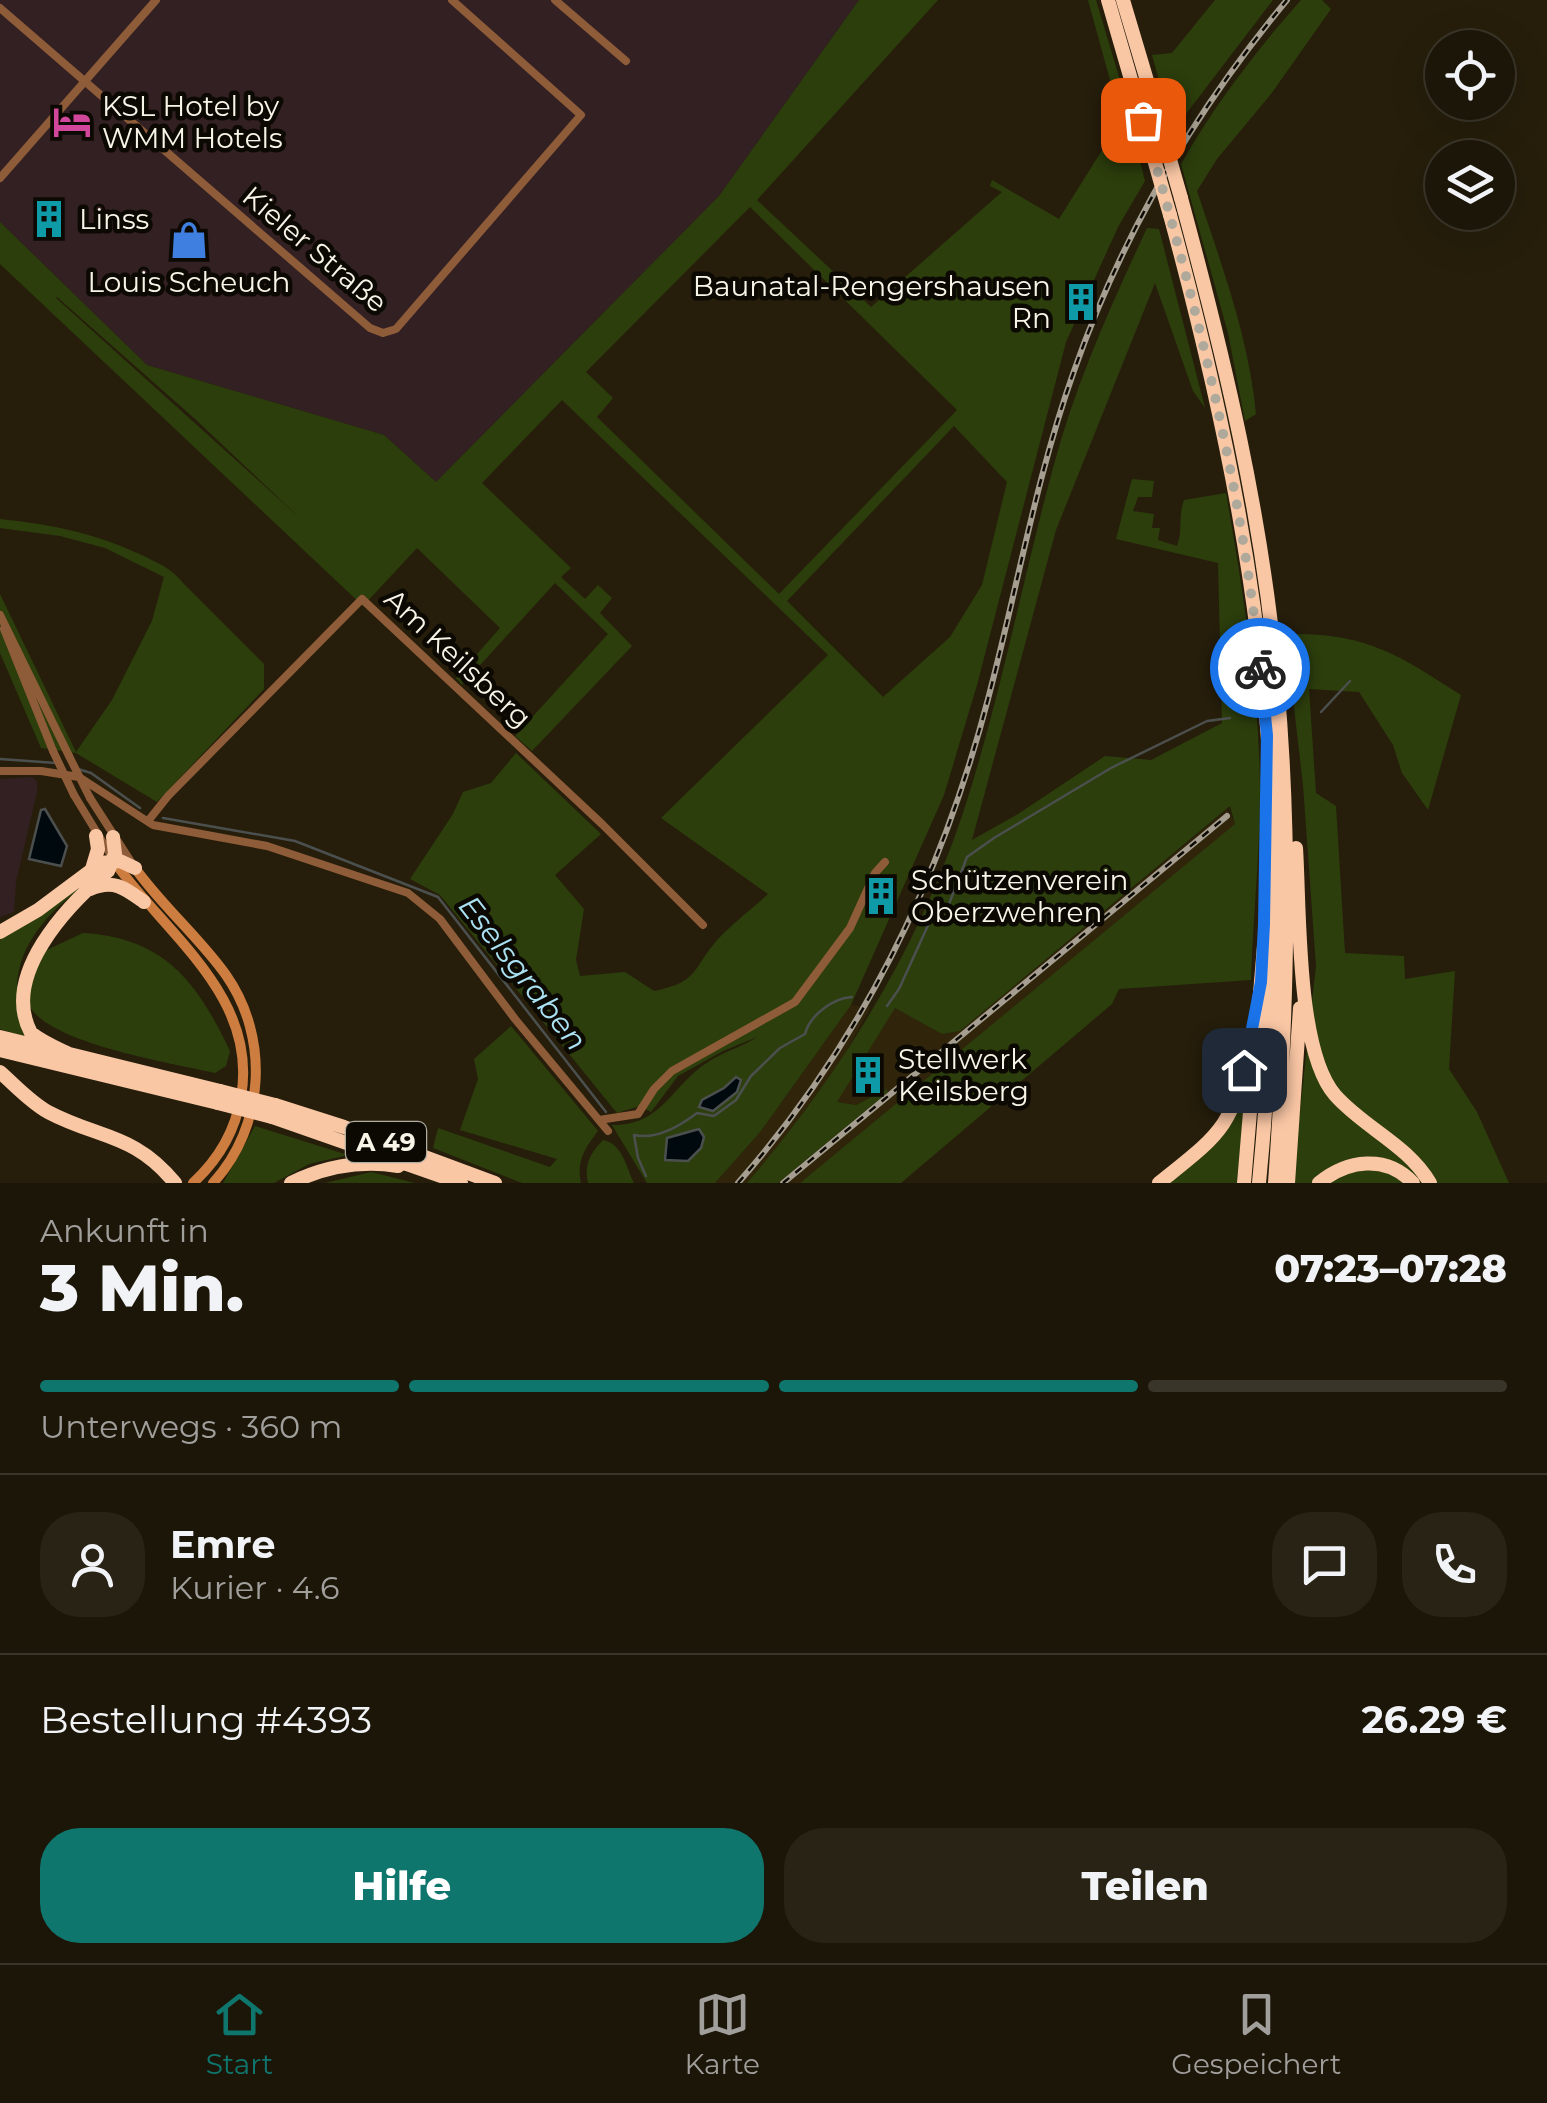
<!DOCTYPE html>
<html lang="de">
<meta charset="utf-8">
<style>
:root{--surface:#1c1608;--page:#292316;--text:#f1f3f6;--muted:#a09f9c;--line:#3a3529;--accent:#0f766e}
body{margin:0;font-family:Montserrat,sans-serif;background:var(--page);color:var(--text);height:100vh;display:flex;flex-direction:column;font-size:38px;white-space:nowrap}
*{box-sizing:border-box;margin:0}
p{font-size:32px;color:var(--muted)}
.icon{flex:none;width:55px;height:55px;fill:none;stroke:currentColor;stroke-width:2;stroke-linecap:round;stroke-linejoin:round}
.map{position:relative;height:1183px;overflow:hidden}
.details{display:flex;flex-direction:column;background:var(--surface);flex:1}
.details>*{flex:none}
.controls{position:absolute;left:1425px;top:30px;display:grid;gap:20px}
.controls a{display:grid;place-items:center;width:90px;height:90px;border-radius:50%;background:var(--surface);box-shadow:0 10px 40px #0002,0 0 0 2px var(--line);font-size:50px}
.pin{position:absolute;display:grid;place-items:center;width:85px;height:85px;color:#fff;margin:-42px;border-radius:20px;box-shadow:0 5px 15px #0006}
.courier{position:absolute;display:grid;place-items:center;width:100px;height:100px;margin:-50px;border:8px solid #1a73e8;border-radius:50%;background:#fff;color:#222;box-shadow:0 2px 12px #0007}
.headline em{font-style:normal;font-weight:800}
.headline div{display:flex;flex-direction:column-reverse}
.headline{display:flex;align-items:center;justify-content:space-between;height:170px;padding:0 40px}
h1{font-size:65px;font-weight:800;line-height:75px}
.bar{display:grid;grid-template-columns:repeat(4,1fr);gap:15px 10px;align-content:center;height:120px;padding:0 40px}
.bar i{height:12px;border-radius:8px;background:var(--line)}
.bar .current{background:var(--accent)}
.bar p{grid-column:span 4}
.line{display:flex;align-items:center;gap:25px;padding:0 40px;border-top:2px solid var(--line)}
.line div{flex:1}
.round{display:grid;place-items:center;flex:none;width:105px;height:105px;border-radius:40px;background:var(--page)}
.action{display:flex;gap:20px;margin-top:auto;padding:20px 40px}
.action a{flex:1;height:115px;border-radius:40px;background:var(--accent);color:#fff;font-size:40px;font-weight:800;line-height:115px;text-align:center}
.action a+a{background:var(--page);color:var(--text)}
.dock{display:flex;justify-content:space-around;align-items:center;height:140px;border-top:2px solid var(--line);background:var(--surface);font-size:28px;color:var(--muted)}
.dock a{display:grid;justify-items:center;gap:5px}
.dock .current{color:var(--accent)}
.map>svg:first-child{display:block}
.built{fill:#30250a}
.industrial{fill:#332023}
.green{fill:#2c3e0c;fill-rule:evenodd}
.water{fill:#00090e;stroke:#4b504f;stroke-width:2.5}
.lines{fill:none;stroke-linecap:round;stroke-linejoin:round}
.stream{stroke:#4b504f;stroke-width:2.5}
.street{stroke:#8e5c38;stroke-width:8}
.secondary{stroke:#ce7d41;stroke-width:10}
.highway{stroke:#fac7a5;stroke-width:14}
.rail-casing{stroke:#a69f91;stroke-width:6}
.rail{stroke:#0c0903;stroke-width:2.5;stroke-dasharray:8;stroke-linecap:butt}
.street-bridge{stroke:#8e5c38;stroke-width:8}
.highway-bridge{stroke:#fac7a5;stroke-width:14}
.done{stroke:#afa99b;stroke-width:10;stroke-dasharray:0 18}
.route{stroke:#1a73e8;stroke-width:12}
.labels{text-anchor:middle;dominant-baseline:central;stroke-width:9;stroke-linejoin:round;paint-order:stroke}
.shield{fill:#0c0903;stroke:#b2aea3;stroke-width:2.5}
.shield-label{font-size:25px;font-weight:bold;fill:#f9f4e8}
.poi-label{font-size:28px;fill:#f9f4e8;stroke:#0c0903;text-anchor:start}
.street-label{font-size:28px;fill:#f9f4e8;stroke:#0c0903}
.water-label{font-size:30px;font-style:italic;fill:#aae1f3;stroke:#0c0903}
</style>
<div class="map">
<svg width="1547" height="1183" viewBox="0 0 1547 1183">
<rect width="100%" height="100%" fill="#261e0b"/>
<path class="built" d="M1227,810L1236,824L800,1183H778L888,1092L886,1089L856,1105L836,1102L895,1008L942,1034L960,1031Z
M851,1005L871,1007L843,1057L787,1136L747,1183H715L761,1131Z"/>
<path class="industrial" d="M0,0H859L719,196L436,482L384,435L147,365L0,222Z
M32,777L37,781V792L16,882L14,912L0,917V779Z"/>
<path class="green" d="M859,0H938L757,200L871,307L1002,192L990,186L992,180L1059,219L1116,128L1133,134L1145,181L1118,227L1066,342L977,685L944,795L851,1005L761,1131L715,1183H647L612,1125C662,1126 671,1086 708,1062C723,1052 742,1047 757,1037L723,1051L678,1076L651,1112L640,1106L617,1113L440,895L410,879L453,814L463,792L491,783L516,753L601,834L555,875L584,909L576,960L580,976L625,972L654,991C700,982 692,968 719,938C734,922 752,909 768,894L661,818L828,655L562,400L482,483L571,568L561,577L585,599L598,585L612,598L600,613L632,646L532,751L515,736L608,634L555,583L462,685L456,678L500,628L417,548L363,606L0,264V222L147,365L384,435L436,482L719,196ZM750,207L957,410L779,594L597,417L613,398L586,372ZM57,297L195,419L300,518L56,298ZM954,426L1007,482L982,585L950,637L883,697L787,601Z
M1088,0H1096L1129,110L1121,120Z
M1215,0H1273L1173,131L1152,55L1172,53Z
M1301,0H1322L1331,9L1271,94L1217,159L1197,191C1221,263 1249,338 1256,414L1245,421L1228,333L1181,164C1215,104 1256,51 1301,0Z
M1147,228L1159,229L1205,408L1193,391L1155,283L1056,530L972,840L1018,814L1105,756L1151,760L1222,723L1218,563L1116,539L1132,479L1154,481L1152,497H1138L1133,511L1154,514L1152,528H1160L1158,540L1177,546C1183,531 1178,516 1184,500L1226,493C1243,591 1259,690 1260,789C1260,853 1253,917 1251,980L1119,989L1112,1004L901,1183H800L1235,824L1230,806L960,1031L942,1034L895,1008L837,1102L856,1105L887,1089L888,1092L778,1183H747C841,1073 917,951 963,813C1000,700 1022,582 1053,468C1075,385 1111,305 1147,228Z
M0,519C55,525 95,533 146,557C162,565 173,570 184,584L264,664V689L157,802L76,753L41,748L0,653V594L76,752L112,700L152,621L164,577L105,548L60,536L0,528Z
M1294,634C1369,634 1400,656 1461,695L1428,810L1402,773L1393,745L1359,692L1309,689L1316,793L1336,806L1345,953L1404,956L1405,979L1455,971L1449,1069L1477,1112L1509,1183C1482,1183 1449,1183 1422,1183C1412,1181 1406,1171 1397,1165C1369,1148 1333,1159 1313,1183H1292L1316,966L1303,785L1287,647V639Z
M76,887L78,890C27,930 0,975 29,1038L0,1029V936Z
M83,933C165,938 197,982 230,1051L226,1066L215,1073C171,1063 59,1045 32,1010C28,1004 26,995 23,988L36,955Z
M511,1026L598,1131C585,1148 576,1161 581,1183H522L433,1148L438,1128L550,1167L557,1159L460,1130L478,1079L474,1059Z
M1241,1100L1244,1105L1237,1183H1166C1202,1156 1224,1143 1241,1100Z
M255,1126L348,1155L309,1164L274,1183H223Z
M603,1140C623,1144 626,1167 634,1183H588C584,1164 590,1154 603,1140Z
M1359,1168L1389,1171L1407,1183H1326Z
M371,1172L415,1183H325Z"/>
<path class="water" d="M45,809L67,846L61,866L29,859L41,810Z
M736,1077L741,1080L737,1092L713,1111L699,1107L702,1100L724,1088Z
M699,1129L704,1137L701,1148L688,1161L665,1160L667,1138Z"/>
<g class="lines">
<path class="stream" d="M1321,712L1350,681
M0,759L56,763
M78,769L91,773L140,808
M163,818L295,841L438,897L606,1112
M949,904L967,857L994,838L1111,768L1207,721L1230,718
M887,1006L899,989L935,910L940,908
M646,1176L638,1158L634,1135C656,1140 680,1126 697,1113L714,1116L736,1100L751,1076L780,1048L805,1034C810,1015 833,998 852,997"/>
<path class="street" d="M555,0L626,61
M0,8L370,328L383,333L396,329L581,115L452,0
M0,178L156,0
M0,615L69,756
M4,629L53,751
M0,771H41L79,777L153,825L267,846L408,893L440,919L515,1019L608,1131
M74,795L113,859
M90,798L133,865
M148,821L168,796L362,599L602,824L703,925
M599,1120L638,1114L654,1089L672,1071L795,1002L850,928L875,873L885,862"/>
<path class="secondary" d="M113,860C165,934 259,996 241,1097C235,1132 219,1159 193,1183
M135,868C162,906 199,937 226,975C270,1038 265,1126 213,1183"/>
<path class="highway" d="M1108,0L1143,121
M1123,0L1154,104
M1181,198C1224,356 1263,518 1277,682C1292,849 1287,1016 1275,1183
M1170,215C1223,409 1265,610 1272,812C1276,935 1271,1060 1259,1183
M1296,848C1300,909 1296,1050 1335,1095C1364,1128 1407,1144 1430,1183
M92,869L98,849L96,836
M90,889C114,879 125,888 144,902
M0,932L38,910L101,863L120,861L135,868
M0,1037L220,1091
M0,1050L218,1103
M73,1056C59,1049 43,1043 31,1033C0,975 68,905 108,871L115,854L113,837
M0,1072C16,1086 29,1101 48,1112C99,1139 134,1133 175,1183
M275,1105L344,1127L495,1183
M272,1117L461,1183
M291,1183C326,1166 360,1160 398,1166
M1159,1183C1220,1134 1234,1127 1248,1047
M1244,1183L1264,946
M1288,1183L1300,1008
M1319,1183C1347,1160 1386,1154 1413,1183"/>
<g class="rail-casing">
<path id="rail" d="M738,1183C861,1043 941,879 988,699C1017,590 1036,477 1074,371C1122,234 1195,111 1287,0
M783,1183L1227,816"/>
</g>
<use href="#rail" class="rail"/>
<path class="street-bridge" d="M53,751L74,795
M69,756L90,798"/>
<path class="highway-bridge" d="M1154,104L1181,198
M1143,121L1170,215
M220,1091L275,1105
M218,1103L272,1117"/>
</g>
<g class="lines">
<path class="done" d="M1143,120C1195,300 1241,481 1260,668"/>
<path class="route" d="M1244,1070L1261,982L1264,924L1267,735L1260,668"/>
</g>
<defs>
<g id="hotel-bare" transform="scale(3)"><path d="M-6-4.5h1.5V1H6V5H4.5V3h-9V5H-6ZM-4 0a1.8 1.8 0 1 1 3.6 0ZM.5 0V-2.5h3Q6-2.5 6 0Z" fill="#d1479c" stroke="#0c0903" stroke-width="2.5" paint-order="stroke"/></g>
<g id="building-bare" transform="scale(3)"><path d="M-4-6H4V6H1V3H-1V6H-4ZM-2.5-4.3h1.7v1.8h-1.7ZM.8-4.3h1.7v1.8H.8ZM-2.5-1h1.7V.8h-1.7ZM.8-1h1.7V.8H.8Z" fill="#0f9aa8" stroke="#0c0903" stroke-width="2.5" paint-order="stroke"/></g>
<g id="shop-bare" transform="scale(3)"><path d="M-5-2.5h2.3a2.7 3.5 0 0 1 5.4 0H5L5.5 6h-11ZM-1.5-2.5h3a1.5 2.3 0 0 0-3 0Z" fill="#3f7fe0" stroke="#0c0903" stroke-width="2.5" paint-order="stroke"/></g>
</defs>
<g fill-rule="evenodd">
<use href="#hotel-bare" x="72" y="122"/>
<use href="#building-bare" x="49" y="219"/>
<use href="#shop-bare" x="189" y="240"/>
<use href="#building-bare" x="1081" y="302"/>
<use href="#building-bare" x="881" y="896"/>
<use href="#building-bare" x="868" y="1075"/>
</g>
<g class="labels">
<rect class="shield" x="346" y="1122" width="80" height="40" rx="8"/>
<g class="shield-label">
<text x="386" y="1142">A 49</text>
</g>
<g class="poi-label">
<text x="102" y="106">KSL Hotel by<tspan x="102" dy="32">WMM Hotels</tspan></text>
<text x="79" y="219">Linss</text>
<text x="189" y="282" text-anchor="middle">Louis Scheuch</text>
<text x="1051" y="286" text-anchor="end">Baunatal-Rengershausen<tspan x="1051" dy="32">Rn</tspan></text>
<text x="911" y="880">Schützenverein<tspan x="911" dy="32">Oberzwehren</tspan></text>
<text x="898" y="1059">Stellwerk<tspan x="898" dy="32">Keilsberg</tspan></text>
</g>
<g class="street-label">
<text transform="translate(315 249) rotate(40)">Kieler Straße</text>
<text transform="translate(458 658) rotate(43)">Am Keilsberg</text>
</g>
<g class="water-label">
<text transform="translate(523 973) rotate(52)">Eselsgraben</text>
</g>
</g>
</svg>
<div class="controls">
<a><svg class="icon" aria-label="locate" viewBox="0 0 24 24"><circle cx="12" cy="12" r="6"/><path d="M12 2v4M12 18v4M2 12h4M18 12h4"/></svg></a>
<a><svg class="icon" aria-label="layers" viewBox="0 0 24 24"><path d="M12 4l9 5-9 5-9-5zM3 14l9 5 9-5"/></svg></a>
</div>
<div class="pin" style="left:1143px;top:120px;background:#ea580c"><svg class="icon" aria-label="bag" viewBox="0 0 24 24"><path d="M5 8h14l-1 12H6zM9 8a3 3 0 0 1 6 0"/></svg></div>
<div class="pin" style="left:1244px;top:1070px;background:#1f2937"><svg class="icon" aria-label="home" viewBox="0 0 24 24"><path d="M3 11l9-7 9 7M6 9v11h12V9"/></svg></div>
<div class="courier" style="left:1260px;top:668px"><svg class="icon" aria-label="bike" viewBox="0 0 24 24"><circle cx="6" cy="16" r="4"/><circle cx="18" cy="16" r="4"/><path d="M6 16l4-8h5l3 8M10 8l3 8H6M13 5h3"/></svg></div>
</div>
<section class="details">
<div class="headline"><div><h1>3 Min.</h1><p>Ankunft in</p></div><em>07:23–07:28</em></div>
<div class="bar"><i class="current"></i><i class="current"></i><i class="current"></i><i></i><p>Unterwegs · 360 m</p></div>
<div class="line" style="height:180px"><a class="round"><svg class="icon" aria-label="person" viewBox="0 0 24 24"><circle cx="12" cy="8" r="4"/><path d="M4 21q1-7 8-7t8 7"/></svg></a><div><b>Emre</b><p>Kurier · 4.6</p></div><a class="round"><svg class="icon" aria-label="chat" viewBox="0 0 24 24"><path d="M4 5h16v11H9l-5 4z"/></svg></a><a class="round"><svg class="icon" aria-label="phone" viewBox="0 0 24 24"><path d="M5 4h4l2 5-3 2q2 4 5 5l2-3 5 2v4C11 20 4 13 5 4z"/></svg></a></div>
<div class="line" style="height:130px"><div>Bestellung #4393</div><b>26.29 €</b></div>
<div class="action"><a>Hilfe</a><a>Teilen</a></div>
</section>
<nav class="dock">
<a class="current"><svg class="icon" aria-label="home" viewBox="0 0 24 24"><path d="M3 11l9-7 9 7M6 9v11h12V9"/></svg>Start</a>
<a><svg class="icon" aria-label="map" viewBox="0 0 24 24"><path d="M3 6l6-2 6 2 6-2v14l-6 2-6-2-6 2zM9 4v14M15 6v14"/></svg>Karte</a>
<a><svg class="icon" aria-label="saved" viewBox="0 0 24 24"><path d="M7 4h10v16l-5-4-5 4z"/></svg>Gespeichert</a>
</nav>
